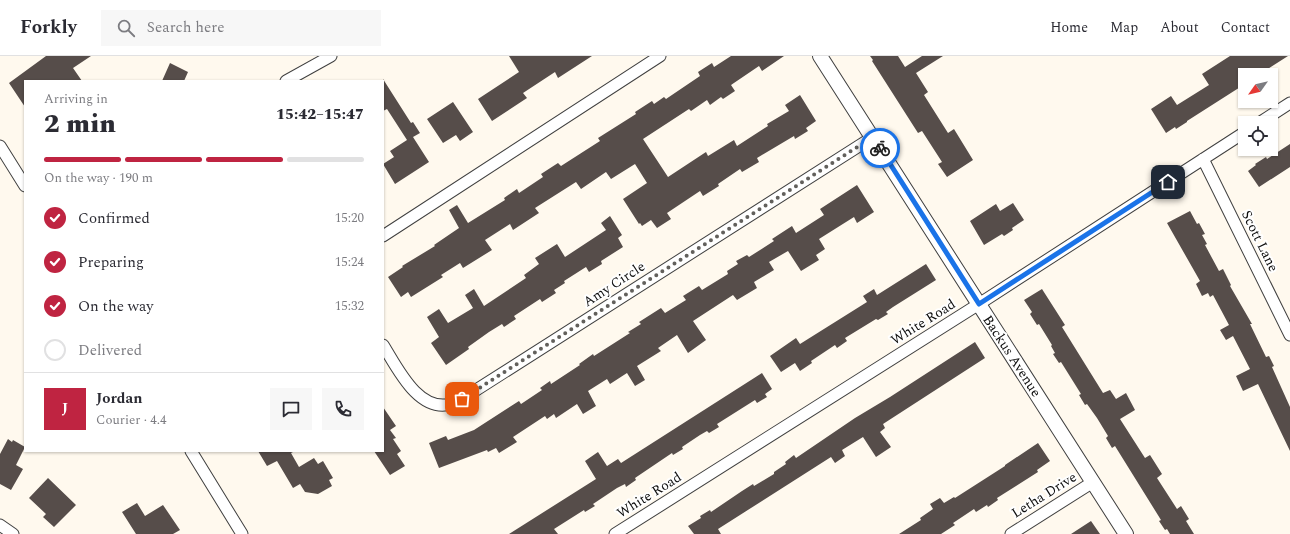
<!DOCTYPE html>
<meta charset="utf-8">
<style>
:root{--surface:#fff;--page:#f7f7f7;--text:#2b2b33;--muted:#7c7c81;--line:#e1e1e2;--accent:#bf2441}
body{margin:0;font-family:Spectral,serif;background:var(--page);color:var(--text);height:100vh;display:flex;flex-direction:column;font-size:15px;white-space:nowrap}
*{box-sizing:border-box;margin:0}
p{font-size:13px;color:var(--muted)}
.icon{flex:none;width:22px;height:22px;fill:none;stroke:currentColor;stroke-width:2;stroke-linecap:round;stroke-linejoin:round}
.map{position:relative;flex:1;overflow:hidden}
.side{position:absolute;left:24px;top:24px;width:360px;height:372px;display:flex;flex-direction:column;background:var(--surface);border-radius:0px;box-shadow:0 1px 3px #0004}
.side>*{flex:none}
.needle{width:26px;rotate:236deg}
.fabs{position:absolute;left:1238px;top:12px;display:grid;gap:8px}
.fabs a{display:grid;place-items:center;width:40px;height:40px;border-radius:0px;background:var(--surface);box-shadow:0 1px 3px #0004;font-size:20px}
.pin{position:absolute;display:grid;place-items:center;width:34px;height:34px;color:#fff;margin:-17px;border-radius:8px;box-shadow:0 2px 6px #0006}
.courier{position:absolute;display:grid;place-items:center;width:40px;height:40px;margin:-20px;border:3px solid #1a73e8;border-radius:50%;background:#fff;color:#222;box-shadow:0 1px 5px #0007}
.overview em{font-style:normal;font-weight:800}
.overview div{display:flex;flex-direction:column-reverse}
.overview{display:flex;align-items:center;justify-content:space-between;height:68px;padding:0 20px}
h1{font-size:26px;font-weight:800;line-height:30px}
.bar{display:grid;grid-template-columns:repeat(4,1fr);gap:6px 4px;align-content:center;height:48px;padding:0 20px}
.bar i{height:5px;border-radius:3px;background:var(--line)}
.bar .active{background:var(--accent)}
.bar p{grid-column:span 4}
.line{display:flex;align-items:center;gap:10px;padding:0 20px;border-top:1px solid var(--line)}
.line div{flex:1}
.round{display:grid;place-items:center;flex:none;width:42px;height:42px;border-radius:0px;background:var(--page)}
ol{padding:0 20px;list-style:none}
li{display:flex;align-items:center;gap:12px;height:44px}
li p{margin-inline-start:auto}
li .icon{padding:4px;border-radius:50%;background:var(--accent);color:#fff;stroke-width:4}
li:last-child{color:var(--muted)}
li i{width:22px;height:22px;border:2px solid var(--line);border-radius:50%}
header{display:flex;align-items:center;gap:24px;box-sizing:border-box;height:56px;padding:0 20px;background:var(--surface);border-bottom:1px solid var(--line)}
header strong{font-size:19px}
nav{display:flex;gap:22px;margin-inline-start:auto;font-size:14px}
.search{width:280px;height:36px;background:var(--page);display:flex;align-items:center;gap:10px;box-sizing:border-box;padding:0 14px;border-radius:0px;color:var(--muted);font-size:15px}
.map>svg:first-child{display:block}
.building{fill:#564d4a}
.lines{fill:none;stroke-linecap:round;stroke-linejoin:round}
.minor-casing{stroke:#404040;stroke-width:13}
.tertiary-casing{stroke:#404040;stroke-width:16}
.minor{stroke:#fff;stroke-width:11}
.tertiary{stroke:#fff;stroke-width:14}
.done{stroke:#62605c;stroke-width:4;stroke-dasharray:0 7.2}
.route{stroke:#1a73e8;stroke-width:5}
.labels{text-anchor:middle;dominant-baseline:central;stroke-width:4;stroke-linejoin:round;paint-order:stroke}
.street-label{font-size:14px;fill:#0d0d0d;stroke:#fff}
</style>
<header>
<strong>Forkly</strong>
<div class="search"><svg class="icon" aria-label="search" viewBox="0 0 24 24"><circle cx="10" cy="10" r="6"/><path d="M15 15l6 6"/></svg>Search here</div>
<nav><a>Home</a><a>Map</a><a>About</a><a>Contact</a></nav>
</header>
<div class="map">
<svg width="1290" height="478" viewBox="0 0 1290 478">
<rect width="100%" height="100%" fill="#fff9ee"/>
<path class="building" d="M46,0H91L73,12L82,25H25V51L9,27Z
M509,0H592L558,22L555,16L523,37L527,42L492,65L478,43L519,16Z
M731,0H784L762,15L759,10L731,29L735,35L723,43L721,41L710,49L707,44L691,55L689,53L643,83L668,121L706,96L708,100L734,84L737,90L768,70L767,68L789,55L785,49L800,39L816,65L806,72L808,75L795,83L794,80L757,102L759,106L742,116L740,113L718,128L719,130L703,140L700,135L667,157L671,163L657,172L651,164L642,170L640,167L639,168L623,143L647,127L635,108L611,123L606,116L581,133L576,126L535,152L539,157L513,174L510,168L485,184L492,194L463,212L460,207L441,219L443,221L411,241L408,236L401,241L388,221L403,211L402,210L435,190L434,189L459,172L449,154L457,149L468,167L505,144L504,142L517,133L519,137L543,121L541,118L558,107L561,110L600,85L598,82L636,58L635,56L652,45L654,48L664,41L666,43L700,20L698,16L712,7L714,11Z
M870,0H898L905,11L922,0H943L916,17L928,36L924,39L948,77L954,73L973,104L947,121L938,108L942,106L922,75L918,77L872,5L873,4Z
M1230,0H1288L1266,14L1270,19H1245V28L1187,65V66L1176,73L1175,71L1166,77L1151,53L1171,40L1177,49L1209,29L1202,18Z
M170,7L188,16L184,25H162Z
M383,23L411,67L413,66L420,77L413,81L429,106L395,128L383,108L394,101L390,95L407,84L387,53L383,55Z
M453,46L473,76L460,85L456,79L443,87L427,63Z
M1290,88V111L1259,131L1248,115L1256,109L1255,108L1266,101L1267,103Z
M857,129L874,156L857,167L854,161L819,183L825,193L816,199L819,204L801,215L788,195L769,206L774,214L754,226L757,232L737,244L733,239L693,265L706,284L688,297L677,279L658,292L661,295L637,310L645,324L635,330L627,317L610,328L607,323L588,335L596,350L583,358L577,348L556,362L554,358L547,363L545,360L513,381L517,386L499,397L496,392L488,396L487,394L439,412L429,387L446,380L448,384L474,374L519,345L521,348L542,334L540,332L550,325L551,328L580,309L579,308L593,298L594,300L630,277L628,276L641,268L639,266L661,252L665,257L686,244L683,240L699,230L702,234L728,218L727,215L738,208L736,205L747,199L749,201L774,185L772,183L792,170L796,177L824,159L820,153Z
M1013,147L1024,164L1012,172L1013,174L1004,180L1002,178L984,189L970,165L996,148L1000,155Z
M1190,155L1197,168L1199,167L1205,178L1202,179L1207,188L1205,189L1219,215L1223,213L1231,229L1230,230L1252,268H1250L1266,301L1269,300L1274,310L1272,311L1290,351V395L1258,328L1243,335L1236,320L1250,313L1233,280L1226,284L1220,274L1229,269L1213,239L1210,241L1208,237L1202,240L1196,228L1200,225L1167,167Z
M610,160L622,179L618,182L623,191L601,205L602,208L589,216L586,211L564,225L565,227L554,234L556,237L542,246L540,243L514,260L516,263L504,271L502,268L489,276L468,291L469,293L446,309L431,287L439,281L427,261L439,253L448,267L473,252L465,239L474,233L484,250L526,222L524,219L539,208L535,202L557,188L565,201L606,174L601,167Z
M926,208L936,224L893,251L886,256L888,258L878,264L876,263L845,282L847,285L837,292L835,289L811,305L812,307L800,315L795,307L781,316L770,300L796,282L800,288L867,246L863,240L874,233L877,239Z
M1042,233L1065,269L1062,271L1103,337L1110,334L1116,343L1126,337L1135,354L1120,363L1145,402L1150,399L1162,418L1157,422L1177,453L1181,450L1189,463L1186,465L1194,478H1170L1167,473L1165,474L1159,465L1161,464L1115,390L1112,392L1106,382L1108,380L1097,362L1087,348L1085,349L1079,339L1081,338L1061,306L1059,307L1053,298L1055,297L1051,290L1052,289L1039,268L1037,269L1030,258L1032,256L1024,244Z
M975,286L985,302L883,368L885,372L880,376L891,391L876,401L863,381L842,394L845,400L835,407L831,401L740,459L718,473L721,478H694L688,470L701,462L700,460L710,454L711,456L742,435L753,428L754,430L774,418V416L786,408L785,406L794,399L796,402L855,362L890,341Z
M762,317L772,333L765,338L767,341L757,347L755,344L717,368L719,371L709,377L707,375L700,379L682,391L683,393L673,399L672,397L635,422L636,424L626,431L625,428L617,432L593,448L595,450L585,456L584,454L554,473L558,478H509L596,423L585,405L598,396L607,410L618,403L621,407Z
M383,351L396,370L390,374L396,382L393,383L401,395L397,398L405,410L390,419L374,395H383Z
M8,383L12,386L13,384L25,391L16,409L23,413L11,434L0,428V398Z
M1038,387L1050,405L1037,414L1038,416L997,442L998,444L988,451L987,449L976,456L974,453L953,467L955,469L941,478H899L921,464L920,462L933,453L930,448L940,442L944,447L954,441L955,442L1005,410V409Z
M258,395H295L291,397L299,411L314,402L318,408L323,405L333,422L329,424L332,430L318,438L305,436L300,428L293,432L277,405L267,410Z
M48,422L76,449L54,471L43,461L46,458L29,442Z
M137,447L145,460L163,449L180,474L173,478H136L122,456Z
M1091,465L1100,478H1071Z"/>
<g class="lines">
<g class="minor-casing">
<path id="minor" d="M286,25L331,0
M1259,67L1290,47
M0,90L25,130
M1203,103L1290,279
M383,180L660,0
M383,289C397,311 418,357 451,348C454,347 458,344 462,343L873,81
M191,395L242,478
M0,469L13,478
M615,478L979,248L1245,76
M1011,478L1093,426"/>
</g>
<g class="tertiary-casing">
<path id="tertiary" d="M820,0L1126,478"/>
</g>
<use href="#minor" class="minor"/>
<use href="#tertiary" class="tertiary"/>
</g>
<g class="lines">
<path class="done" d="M462,343L873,81L880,92"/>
<path class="route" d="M880,92L979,248L1168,126"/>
</g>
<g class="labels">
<g class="street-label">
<text transform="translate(1260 185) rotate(64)">Scott Lane</text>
<text transform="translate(614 228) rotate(-33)">Amy Circle</text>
<text transform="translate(923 266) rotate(-32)">White Road</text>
<text transform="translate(1012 300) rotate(57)">Backus Avenue</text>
<text transform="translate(649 439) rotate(-32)">White Road</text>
<text transform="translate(1044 439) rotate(-32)">Letha Drive</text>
</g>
</g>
</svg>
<div class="fabs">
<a><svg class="needle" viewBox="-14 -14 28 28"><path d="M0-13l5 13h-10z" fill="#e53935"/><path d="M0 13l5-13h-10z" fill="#7c7c81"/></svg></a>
<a><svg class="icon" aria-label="locate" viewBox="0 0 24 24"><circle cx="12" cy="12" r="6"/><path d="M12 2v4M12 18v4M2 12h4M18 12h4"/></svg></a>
</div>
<div class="pin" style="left:462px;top:343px;background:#ea580c"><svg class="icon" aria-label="bag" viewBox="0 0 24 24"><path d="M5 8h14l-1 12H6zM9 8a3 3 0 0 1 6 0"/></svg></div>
<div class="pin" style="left:1168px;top:126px;background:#1f2937"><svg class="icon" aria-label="home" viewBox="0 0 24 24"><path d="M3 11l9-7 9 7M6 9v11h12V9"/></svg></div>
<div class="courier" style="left:880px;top:92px"><svg class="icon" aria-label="bike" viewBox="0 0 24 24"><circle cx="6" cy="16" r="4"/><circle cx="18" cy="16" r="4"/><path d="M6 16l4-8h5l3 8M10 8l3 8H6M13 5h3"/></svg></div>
<section class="side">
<div class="overview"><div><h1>2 min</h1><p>Arriving in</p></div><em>15:42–15:47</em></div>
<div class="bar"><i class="active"></i><i class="active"></i><i class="active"></i><i></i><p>On the way · 190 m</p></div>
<ol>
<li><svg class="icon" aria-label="check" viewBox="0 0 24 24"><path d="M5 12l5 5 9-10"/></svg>Confirmed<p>15:20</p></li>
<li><svg class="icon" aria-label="check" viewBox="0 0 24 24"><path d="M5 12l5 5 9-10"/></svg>Preparing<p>15:24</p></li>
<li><svg class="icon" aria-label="check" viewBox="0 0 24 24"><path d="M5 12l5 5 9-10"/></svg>On the way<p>15:32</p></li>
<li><i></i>Delivered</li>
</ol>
<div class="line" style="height:72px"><b class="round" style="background:var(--accent);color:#fff">J</b><div><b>Jordan</b><p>Courier · 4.4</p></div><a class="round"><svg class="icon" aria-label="chat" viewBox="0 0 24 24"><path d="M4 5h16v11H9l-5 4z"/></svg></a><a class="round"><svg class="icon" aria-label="phone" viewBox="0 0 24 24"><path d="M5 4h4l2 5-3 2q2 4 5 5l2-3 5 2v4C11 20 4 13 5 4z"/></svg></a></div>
</section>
</div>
